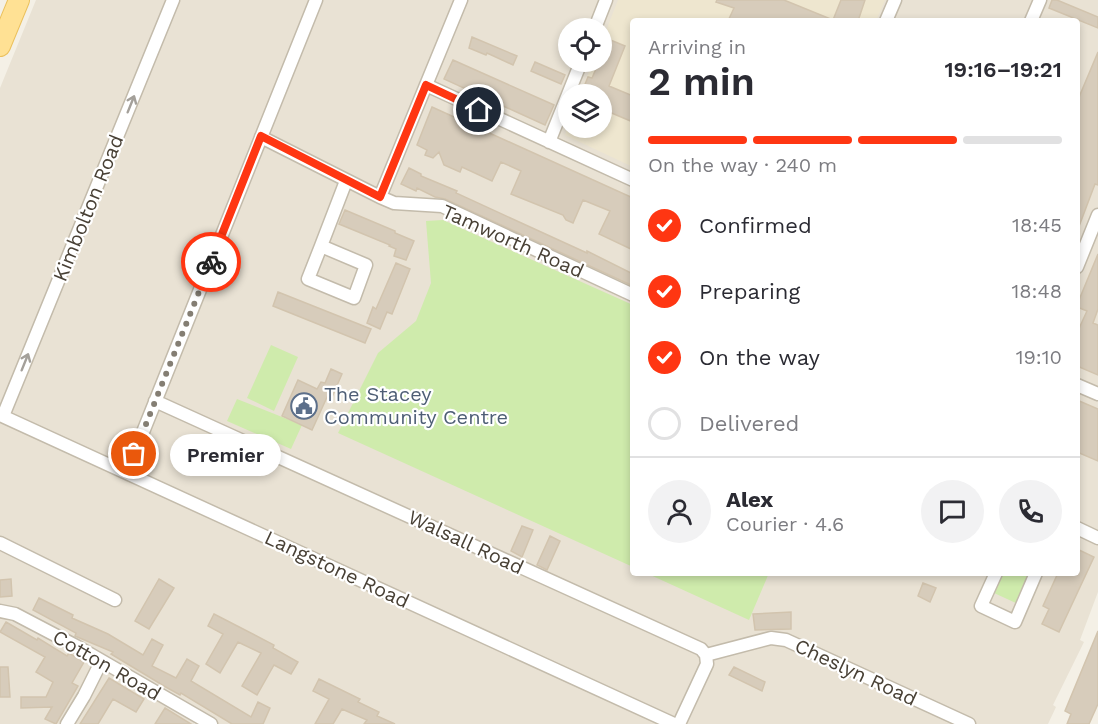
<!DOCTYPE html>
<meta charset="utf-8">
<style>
:root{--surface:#fff;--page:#f2f2f3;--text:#2b2b33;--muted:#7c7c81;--line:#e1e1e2;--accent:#ff3612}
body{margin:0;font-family:"Work Sans",sans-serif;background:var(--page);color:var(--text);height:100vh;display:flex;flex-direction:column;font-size:22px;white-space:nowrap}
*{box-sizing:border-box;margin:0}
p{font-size:20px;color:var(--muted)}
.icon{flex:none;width:33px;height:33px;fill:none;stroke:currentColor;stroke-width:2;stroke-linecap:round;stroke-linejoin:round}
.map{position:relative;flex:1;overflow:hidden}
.drawer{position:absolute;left:630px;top:18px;width:450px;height:558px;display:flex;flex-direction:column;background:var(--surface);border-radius:6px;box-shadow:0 3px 9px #0003}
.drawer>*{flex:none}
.buttons{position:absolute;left:558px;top:18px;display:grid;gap:12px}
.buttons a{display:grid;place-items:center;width:54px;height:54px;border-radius:50%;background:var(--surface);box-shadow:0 3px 9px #0003;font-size:30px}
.pin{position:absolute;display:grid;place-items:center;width:51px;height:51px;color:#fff;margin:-26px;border:3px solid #fff;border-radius:50%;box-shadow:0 2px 6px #0007}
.courier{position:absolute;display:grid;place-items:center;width:60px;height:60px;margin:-30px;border:4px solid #ff3612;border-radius:50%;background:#fff;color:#222;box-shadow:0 2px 8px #0007}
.bubble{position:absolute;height:42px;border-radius:21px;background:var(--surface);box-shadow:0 3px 9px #0003;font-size:20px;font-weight:600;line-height:42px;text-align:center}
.overview em{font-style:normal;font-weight:600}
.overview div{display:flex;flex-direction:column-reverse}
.overview{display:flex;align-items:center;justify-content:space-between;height:102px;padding:0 18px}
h1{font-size:39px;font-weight:600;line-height:45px}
.bar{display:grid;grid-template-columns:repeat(4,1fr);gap:9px 6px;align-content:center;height:72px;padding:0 18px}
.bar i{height:8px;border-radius:4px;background:var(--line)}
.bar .current{background:var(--accent)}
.bar p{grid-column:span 4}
.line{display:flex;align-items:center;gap:15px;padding:0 18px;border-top:2px solid var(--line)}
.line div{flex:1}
.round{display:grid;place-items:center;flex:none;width:63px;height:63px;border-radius:32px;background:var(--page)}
ol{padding:0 18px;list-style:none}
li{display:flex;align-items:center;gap:18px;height:66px}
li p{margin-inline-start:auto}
li .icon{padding:6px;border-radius:50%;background:var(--accent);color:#fff;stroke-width:4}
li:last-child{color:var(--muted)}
li i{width:33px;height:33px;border:3px solid var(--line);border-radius:50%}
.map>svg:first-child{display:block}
.residential{fill:#e9e2d4;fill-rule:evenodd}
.education{fill:#eee6cf}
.green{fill:#cfebac}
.building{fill:#d7ccbb;stroke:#d2c4ae;stroke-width:1.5}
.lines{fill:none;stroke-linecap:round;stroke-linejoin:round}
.street-casing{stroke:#c3bbab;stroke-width:15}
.primary-casing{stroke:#ebc15d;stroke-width:22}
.street{stroke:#fff;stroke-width:12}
.primary{stroke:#ffe194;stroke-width:20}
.oneway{stroke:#a4a09a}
.done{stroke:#847e73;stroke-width:6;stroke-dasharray:0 10.8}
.route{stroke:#ff3612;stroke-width:8}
.labels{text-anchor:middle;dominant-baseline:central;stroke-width:4.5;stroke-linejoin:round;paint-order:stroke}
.street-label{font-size:20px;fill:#484035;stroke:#fff}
.service-label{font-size:20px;fill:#4e5e75;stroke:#fff;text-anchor:start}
</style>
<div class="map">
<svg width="1098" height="724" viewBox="0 0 1098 724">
<rect width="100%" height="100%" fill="#f4f0e6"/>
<path class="residential" d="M36,0H1098V592L1080,640L1084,642L1053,705L1056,707L1048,724H206L198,719L194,724H0V88ZM633,21H1077V573H633ZM568,28H602V62H568ZM568,94H602V128H568Z"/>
<path class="education" d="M618,0H885L876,21H633V167L565,135L568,125V128H602V94H580L593,62H602V41Z"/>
<path class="green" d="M443,220L633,305V567L338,433L378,353L416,321L431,283L426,221Z
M271,345L298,357L274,411L247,398Z
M237,399L302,425L291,449L227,421Z
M646,573H769L749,620Z
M1003,573H1031L1018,604L994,593Z"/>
<path class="building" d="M717,0H784L833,20L841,0H865L858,21H728L734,8L716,2Z
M1052,0H1057L1098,17V28L1049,8Z
M472,37L517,56L513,65L487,53L486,55L469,48Z
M608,39L625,46L609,86L633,96V122L602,109V94H581L588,77L592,78L599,62H602V54Z
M1098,52V185L1095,184L1078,229L1077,102Z
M453,60L554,105L545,125L444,79Z
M535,62L565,75L561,84L531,71Z
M432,107L633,198V250L599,234L610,211L583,200L573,223L566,220L563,215L511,194L521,171L501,162L492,181L462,167L460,172L444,165L439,152L433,158L425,155L427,150L417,145Z
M409,168L421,174V176L457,191L456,193L587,253V251L633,274V286L445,199L435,197L417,188L416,191L401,184Z
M345,210L395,231V233L414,241L406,260L394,256L396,249L389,246L390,245L339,224Z
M1098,254V309L1093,323L1098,325V375L1077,366V333L1087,311L1077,307V305Z
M396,263L410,269L392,314L387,312L380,329L367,323L373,307L376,309Z
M278,292L371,329L365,343L273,306Z
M331,369L342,374L332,397L328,395L312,430L282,416L298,380L317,389L321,382L325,383Z
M1077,400L1098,409V461L1077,452Z
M522,526L533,530L522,557L511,551Z
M550,536L560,541L547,570L537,565Z
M1077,549L1094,557L1059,632L1042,624L1049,609L1043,606L1058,573H1077Z
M11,579L12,596L0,597V580Z
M159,579L174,588L149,629L135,621Z
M923,583L936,588L930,602L918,596Z
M39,598L73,615L72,618L108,634L143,655L152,639L163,645L152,666L176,678L187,659L199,666L191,681L251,717L258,702L270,708L263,724H232L181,693L180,695L164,686L111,654L113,652L75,636L76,633L33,610Z
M791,612V629L755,630L753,614Z
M214,614L274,645L273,648L298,662L291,674L274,665L257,695L242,686L261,653L238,642L220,673L206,664L223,634L208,626Z
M6,622L37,640L38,638L67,656L69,653L84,662L72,683L78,686L56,724L45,719L52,707L21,708V697H46L53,682L36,672L45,657L0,632Z
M1098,631V704L1089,724H1067L1071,714L1065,711Z
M0,667H8L10,697H0Z
M734,667L765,682L762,691L729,675Z
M109,678L144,699L136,712L113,699L98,724H80Z
M319,679L360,699L358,702L379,712L377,716L395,724H364L367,720L342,709L333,724H315L329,699L313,691Z
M165,708L191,724H155Z"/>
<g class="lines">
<g class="street-casing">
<path id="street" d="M886,21L895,0
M1031,21L1040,0
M595,28L606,0
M426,85L633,180
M261,137L380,197L394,203L442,206L633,295
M549,142L581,62
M380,197L461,0
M321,246L308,279L354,298L366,265L321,246L346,181
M1077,267L1098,215
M1077,385L1098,394
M155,401L701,649L706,655L707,664L679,724
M0,415L674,724
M3,416L173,0
M127,472L316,0
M1077,528L1098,538
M0,543L115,600
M996,573L981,606L1015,622L1036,573
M0,611L15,614L76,646L211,724
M706,655L771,638L786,640L969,724
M67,724L84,696L101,662"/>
</g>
<g class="primary-casing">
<path id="primary" d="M0,46L19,0"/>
</g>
<use href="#street" class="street"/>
<use href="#primary" class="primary"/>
</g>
<defs><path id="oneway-shaft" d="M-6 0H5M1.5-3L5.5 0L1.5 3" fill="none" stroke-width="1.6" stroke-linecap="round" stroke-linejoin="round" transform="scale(1.5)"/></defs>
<g class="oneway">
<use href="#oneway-shaft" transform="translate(131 104) rotate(-68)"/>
<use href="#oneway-shaft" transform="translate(25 362) rotate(-68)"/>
</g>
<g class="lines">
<path class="done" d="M134,454L211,262"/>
<path class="route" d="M211,262L261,136L380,197L426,85L479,110"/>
</g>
<defs>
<g id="civic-ring" transform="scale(1.35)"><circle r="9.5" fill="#fff" stroke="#5c6f8a" stroke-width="1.5"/><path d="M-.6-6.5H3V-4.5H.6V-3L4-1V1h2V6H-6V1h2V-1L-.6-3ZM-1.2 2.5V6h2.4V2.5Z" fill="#5c6f8a"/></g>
</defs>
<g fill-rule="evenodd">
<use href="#civic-ring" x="304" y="406"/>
</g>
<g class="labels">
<g class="street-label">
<text transform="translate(88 208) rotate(-68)">Kimbolton Road</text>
<text transform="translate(513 241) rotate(24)">Tamworth Road</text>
<text transform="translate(466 542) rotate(25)">Walsall Road</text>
<text transform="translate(337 569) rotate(25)">Langstone Road</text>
<text transform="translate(107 665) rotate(30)">Cotton Road</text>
<text transform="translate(856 672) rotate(25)">Cheslyn Road</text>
</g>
<g class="service-label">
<text x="324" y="394">The Stacey<tspan x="324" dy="23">Community Centre</tspan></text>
</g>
</g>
</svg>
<div class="buttons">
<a><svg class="icon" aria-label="locate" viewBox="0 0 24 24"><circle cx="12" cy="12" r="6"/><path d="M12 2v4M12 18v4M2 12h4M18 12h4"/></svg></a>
<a><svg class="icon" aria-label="layers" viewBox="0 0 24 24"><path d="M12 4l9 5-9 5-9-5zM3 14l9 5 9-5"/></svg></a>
</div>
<div class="pin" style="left:134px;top:454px;background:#ea580c"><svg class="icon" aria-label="bag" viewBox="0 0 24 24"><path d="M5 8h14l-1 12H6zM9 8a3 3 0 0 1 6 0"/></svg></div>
<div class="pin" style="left:479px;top:110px;background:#1f2937"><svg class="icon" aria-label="home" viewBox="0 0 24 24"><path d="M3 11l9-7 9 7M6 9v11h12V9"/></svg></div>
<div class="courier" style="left:211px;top:262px"><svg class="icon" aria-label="bike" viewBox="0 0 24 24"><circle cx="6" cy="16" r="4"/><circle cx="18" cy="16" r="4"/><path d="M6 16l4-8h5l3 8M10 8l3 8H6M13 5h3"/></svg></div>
<div class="bubble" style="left:170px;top:434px;width:111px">Premier</div>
<section class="drawer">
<div class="overview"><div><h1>2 min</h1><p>Arriving in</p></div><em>19:16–19:21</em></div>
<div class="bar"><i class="current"></i><i class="current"></i><i class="current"></i><i></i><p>On the way · 240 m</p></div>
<ol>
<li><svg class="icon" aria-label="check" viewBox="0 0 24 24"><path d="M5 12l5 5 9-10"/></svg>Confirmed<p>18:45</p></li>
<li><svg class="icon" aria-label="check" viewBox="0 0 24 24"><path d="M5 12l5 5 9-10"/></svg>Preparing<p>18:48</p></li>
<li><svg class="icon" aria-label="check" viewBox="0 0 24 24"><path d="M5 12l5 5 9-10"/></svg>On the way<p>19:10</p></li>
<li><i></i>Delivered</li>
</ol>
<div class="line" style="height:108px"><a class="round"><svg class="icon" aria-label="person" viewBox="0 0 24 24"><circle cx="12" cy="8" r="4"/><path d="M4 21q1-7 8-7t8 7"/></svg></a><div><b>Alex</b><p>Courier · 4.6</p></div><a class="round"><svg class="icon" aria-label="chat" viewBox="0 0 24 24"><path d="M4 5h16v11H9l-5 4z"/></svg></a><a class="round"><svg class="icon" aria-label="phone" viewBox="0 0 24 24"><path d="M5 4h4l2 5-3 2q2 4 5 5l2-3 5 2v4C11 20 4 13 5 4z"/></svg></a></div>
</section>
</div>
